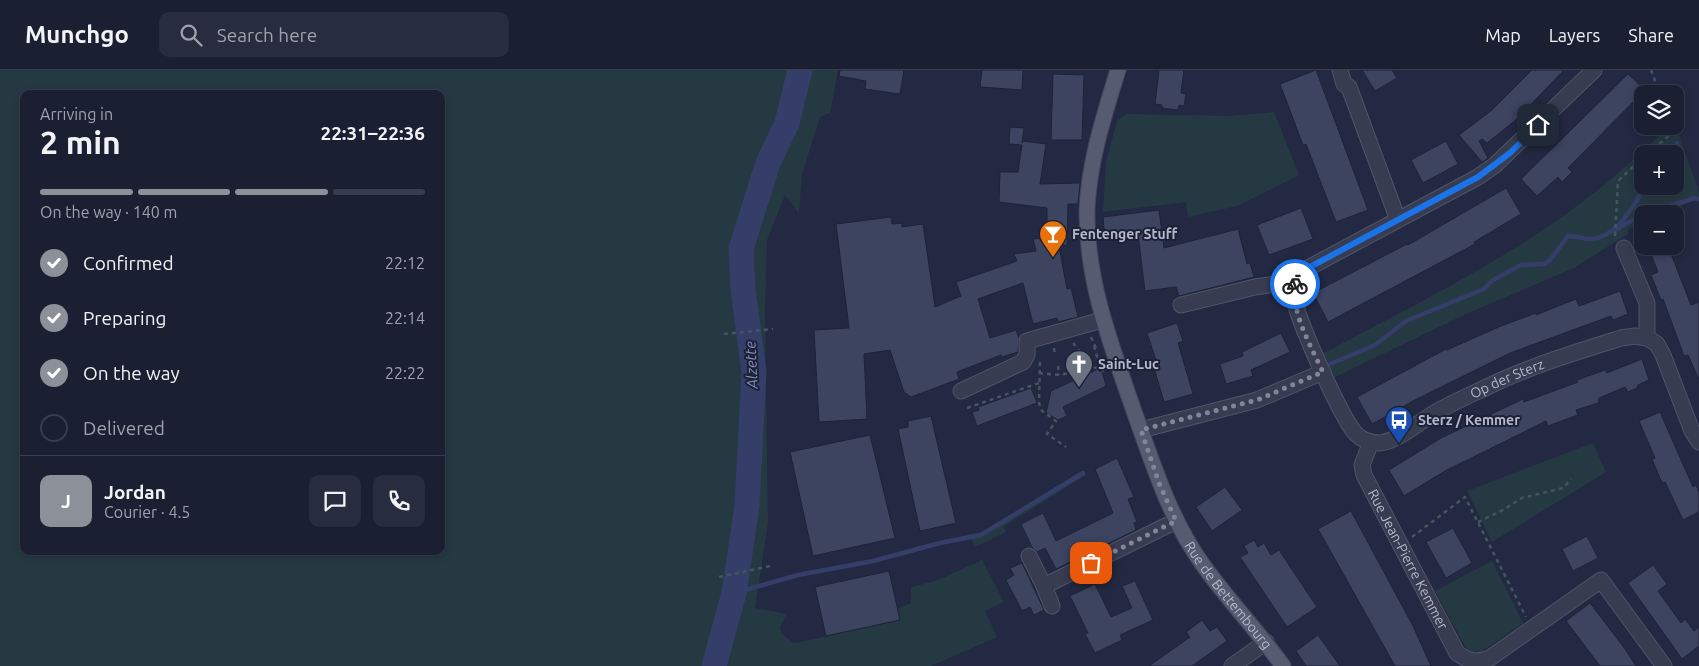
<!DOCTYPE html>
<meta charset="utf-8">
<style>
:root{--surface:#1a1f32;--page:#272c3e;--text:#f1f3f6;--muted:#9fa2ac;--line:#383d4d;--accent:#8c9099}
body{margin:0;font-family:Ubuntu,sans-serif;background:var(--page);color:var(--text);height:100vh;display:flex;flex-direction:column;font-size:19px;white-space:nowrap}
*{box-sizing:border-box;margin:0}
p{font-size:16px;color:var(--muted)}
.icon{flex:none;width:28px;height:28px;fill:none;stroke:currentColor;stroke-width:2;stroke-linecap:round;stroke-linejoin:round}
.map{position:relative;flex:1;overflow:hidden}
.details{position:absolute;left:20px;top:20px;width:425px;height:465px;display:flex;flex-direction:column;background:var(--surface);border-radius:10px;box-shadow:0 2px 8px #0003,0 0 0 1px var(--line)}
.details>*{flex:none}
.buttons{position:absolute;left:1634px;top:15px;display:grid;gap:10px}
.buttons a{display:grid;place-items:center;width:50px;height:50px;border-radius:10px;background:var(--surface);box-shadow:0 2px 8px #0003,0 0 0 1px var(--line);font-size:25px}
.pin{position:absolute;display:grid;place-items:center;width:42px;height:42px;color:#fff;margin:-21px;border-radius:10px;box-shadow:0 2px 8px #0006}
.courier{position:absolute;display:grid;place-items:center;width:50px;height:50px;margin:-25px;border:4px solid #1a73e8;border-radius:50%;background:#fff;color:#222;box-shadow:0 1px 6px #0007}
.headline em{font-style:normal;font-weight:700}
.headline div{display:flex;flex-direction:column-reverse}
.headline{display:flex;align-items:center;justify-content:space-between;height:85px;padding:0 20px}
h1{font-size:32px;font-weight:700;line-height:38px}
.bar{display:grid;grid-template-columns:repeat(4,1fr);gap:8px 5px;align-content:center;height:60px;padding:0 20px}
.bar i{height:6px;border-radius:4px;background:var(--line)}
.bar .current{background:var(--accent)}
.bar p{grid-column:span 4}
.line{display:flex;align-items:center;gap:12px;padding:0 20px;border-top:1px solid var(--line)}
.line div{flex:1}
.round{display:grid;place-items:center;flex:none;width:52px;height:52px;border-radius:10px;background:var(--page)}
ol{padding:0 20px;list-style:none}
li{display:flex;align-items:center;gap:15px;height:55px}
li p{margin-inline-start:auto}
li .icon{padding:5px;border-radius:50%;background:var(--accent);color:#fff;stroke-width:4}
li:last-child{color:var(--muted)}
li i{width:28px;height:28px;border:2px solid var(--line);border-radius:50%}
header{display:flex;align-items:center;gap:30px;box-sizing:border-box;height:70px;padding:0 25px;background:var(--surface);border-bottom:1px solid var(--line)}
header strong{font-size:24px}
nav{display:flex;gap:28px;margin-inline-start:auto;font-size:18px}
.search{width:350px;height:45px;background:var(--page);display:flex;align-items:center;gap:12px;box-sizing:border-box;padding:0 18px;border-radius:10px;color:var(--muted);font-size:19px}
.map>svg:first-child{display:block}
.green{fill:#253943;fill-rule:evenodd}
.lines{fill:none;stroke-linecap:round;stroke-linejoin:round}
.stream{stroke:#343e68;stroke-width:4.5}
.river{stroke:#343e68;stroke-width:25}
.building{fill:#3d4460;stroke:#1e2338}
.minor-casing{stroke:#4f5469;stroke-width:17}
.major-casing{stroke:#41455a;stroke-width:17}
.path{stroke:#43565f;stroke-width:2.5;stroke-dasharray:4 4;stroke-linecap:butt}
.minor{stroke:#383c51;stroke-width:15}
.major{stroke:#565b71;stroke-width:15}
.done{stroke:#81869c;stroke-width:5;stroke-dasharray:0 9}
.route{stroke:#1a73e8;stroke-width:6}
.labels{text-anchor:middle;dominant-baseline:central;stroke-width:4;stroke-linejoin:round;paint-order:stroke}
.poi-label{font-size:14px;font-weight:bold;fill:#b4b8cc;stroke:#1c2136;text-anchor:start}
.street-label{font-size:14px;fill:#b4b8cc;stroke:#1c2136}
.water-label{font-size:15px;font-style:italic;fill:#818cb9;stroke:#1c2136}
</style>
<header>
<strong>Munchgo</strong>
<div class="search"><svg class="icon" aria-label="search" viewBox="0 0 24 24"><circle cx="10" cy="10" r="6"/><path d="M15 15l6 6"/></svg>Search here</div>
<nav><a>Map</a><a>Layers</a><a>Share</a></nav>
</header>
<div class="map">
<svg width="1699" height="596" viewBox="0 0 1699 596">
<rect width="100%" height="100%" fill="#232942"/>
<path class="green" d="M0,0H838L830,43L820,47L802,104L799,143L785,125L767,170L765,243L768,453L755,538L787,544L780,557L782,564L793,573L800,572L900,550L898,539L911,533V517L936,511L982,490L1004,532L985,541L997,567L931,596H0ZM24,24H441V481H24Z
M1274,42L1299,105L1237,136L1188,147L1186,132L1103,142L1106,92L1117,51L1126,44L1229,46Z
M1675,53L1699,122V129L1660,144H1642V152L1628,159V164L1574,198L1466,244L1335,307L1322,284C1431,226 1547,171 1637,86C1646,77 1661,67 1666,56H1675ZM1642,84H1675V116H1642Z
M1593,373L1606,402L1492,472L1467,421Z
M1083,400L1086,405L1003,457L1006,462L975,477L968,464L980,463Z
M1492,491L1523,553L1481,582L1475,584L1467,580L1435,521Z"/>
<g class="lines">
<path class="stream" d="M1675,92L1678,87L1677,73
M1647,144L1694,128L1699,129
M1615,160L1642,145
M1328,295L1375,275L1406,251L1484,219L1493,210L1521,195L1545,194L1551,189L1568,166C1577,165 1584,170 1591,169C1618,167 1633,136 1646,116
M734,523L798,505L873,491L940,473L981,465L1083,403"/>
<path class="river" d="M714,596L734,523L747,436L754,302L743,219L741,179L768,93L787,53L800,0"/>
</g>
<path class="building" d="M840,0H904L900,24L865,19L866,11L839,6Z
M982,0H1023L1022,20L980,17Z
M1159,0H1184L1181,23L1186,24L1184,36L1179,35L1178,40L1162,38V35L1155,34Z
M1316,0L1368,140L1336,152L1306,74L1303,75L1280,14Z
M1362,0H1392L1397,8L1375,21Z
M1532,0H1564L1516,50L1487,73L1482,69L1479,71L1488,88L1482,92L1459,65L1492,40Z
M1053,4L1084,5L1082,70H1051Z
M1628,4L1645,20L1568,98L1572,102L1562,112L1558,107L1537,126L1521,109Z
M1010,57L1024,58L1022,73V71L1046,74L1040,114L1080,113L1078,134H1068L1067,175L1059,176L1067,219L1071,218L1078,247L1058,252L1057,248L1033,254L1023,213L978,229L990,268L1016,260L1019,268L1018,282L1002,287L1001,285L957,302L959,309L911,327L904,322L890,280L864,284L867,349L819,352L814,260L849,258L836,154L891,147L892,154L902,153V157L923,154L935,237L961,226L956,212L1017,191L1014,184L1036,181L1033,169L1047,168V138L999,132L1000,102H1018L1022,75L1009,74Z
M1446,71L1458,94L1423,113L1411,90Z
M1506,118L1521,144L1474,172L1475,174L1328,252L1313,223L1407,174L1408,175Z
M1301,138L1313,169L1269,185L1257,155Z
M1159,140L1164,178L1238,159L1247,194L1250,193L1254,207L1179,226L1176,217L1145,221L1138,164L1105,169L1103,147Z
M1648,176H1668L1691,235L1699,232V310L1688,285L1684,286L1663,229L1661,230L1651,205L1658,202Z
M1620,221L1628,244L1613,250L1611,246L1510,283L1415,330L1372,354L1357,327L1446,279L1447,280L1501,256L1536,243V245L1576,229L1579,236Z
M1177,253L1183,271L1178,273L1193,324L1164,332L1154,298L1158,296L1147,263Z
M1281,263L1290,282L1251,300L1253,306L1226,314L1220,294L1243,286L1242,282Z
M1642,289L1649,310L1638,315L1637,318L1628,322L1625,317L1599,328L1598,333L1576,340L1578,345L1548,356L1546,351L1445,401L1404,426L1389,400L1441,368L1523,329L1524,332L1578,312L1577,310L1605,300L1607,303Z
M1098,299L1100,302L1102,301L1106,316L1063,337L1067,346L1058,350L1046,343L1051,321Z
M1031,318L1037,333L977,356L972,342L979,340L978,337Z
M1660,342L1693,417L1696,415L1699,422V442L1683,450L1665,412L1662,413L1652,389L1655,388L1639,351Z
M931,346L956,453L920,461L898,359L908,357V351Z
M870,365L895,468L813,486L790,382Z
M1117,388L1134,427L1128,429L1137,452L1134,453L1136,460L1056,499L1045,478L1037,482L1032,477L1021,454L1043,443L1056,471L1113,443L1095,399Z
M1225,417L1242,440L1212,461L1196,437Z
M1351,441L1413,556L1431,596H1395L1318,459Z
M1453,458L1472,493L1446,508L1426,472Z
M1587,466L1598,488L1573,501L1562,479Z
M1254,470L1258,477L1264,473L1271,485L1279,480L1317,537L1287,557L1240,487L1248,483L1244,476Z
M1022,493L1044,540L1034,545L1030,537L1022,541L1006,510L1014,505L1010,498Z
M1653,495L1667,514L1658,521L1681,553L1685,549L1694,561L1699,557V576L1682,589L1628,513Z
M889,501L900,550L826,566L815,517Z
M1135,511L1153,550L1120,565L1122,570L1095,583L1085,564L1088,563L1070,526L1095,514L1111,547L1132,538L1122,516Z
M1590,533L1625,579L1636,596H1600L1566,551Z
M1202,550L1210,561L1217,557L1227,571L1192,596H1149L1190,567L1186,562Z
M1318,565L1340,596H1306L1296,581Z"/>
<g class="lines">
<g class="minor-casing">
<g id="minor">
<path d="M1340,0L1344,14L1349,17L1398,150"/>
<path id="s1" d="M1594,0L1495,95L1478,107L1308,198C1298,205 1293,213 1294,226C1295,246 1342,349 1356,364C1362,370 1371,373 1380,373C1396,372 1421,351 1436,342C1452,333 1470,325 1487,317C1530,296 1576,282 1621,268L1635,266L1647,268"/>
<path d="M1624,178L1647,233V268L1657,274L1663,285L1692,361L1699,372"/>
<path d="M1181,235L1255,217L1296,211"/>
<path d="M961,321L1023,292L1027,285V271L1102,250"/>
<path d="M1141,360L1257,330L1323,302"/>
<path id="s2" d="M1371,372L1362,395L1364,405L1457,583C1469,592 1476,593 1490,588L1601,510L1664,596"/>
<path d="M1029,486L1044,516L1176,451"/>
<path d="M1044,516L1052,536"/>
<path d="M1232,596L1266,572"/>
</g>
</g>
<g class="major-casing">
<g id="major">
<path id="s3" d="M1118,0C1104,46 1089,91 1087,140C1086,212 1112,277 1135,344C1154,397 1170,449 1203,495C1228,530 1258,561 1283,596"/>
</g>
</g>
<path class="path" d="M1651,0L1660,24
M1647,84L1671,64V56
M1615,166L1618,111L1642,88
M724,264L773,259
M1091,267L1096,278
M1073,273L1094,298
M1094,276L1100,297L1104,302
M1054,278L1055,285
M1040,292L1039,333L1042,341L1056,351L1047,364L1066,377
M1058,296L1059,305
M1039,303L1059,305L1100,297
M967,338L1039,313
M1478,452L1501,441L1522,428L1563,418L1571,409
M1412,467L1465,427L1526,547
M719,507L770,496"/>
<use href="#minor" class="minor"/>
<use href="#major" class="major"/>
</g>
<g class="lines">
<path class="done" d="M1091,493L1176,451L1159,413L1141,360L1257,330L1323,302C1312,279 1290,240 1295,214"/>
<path class="route" d="M1295,214L1301,203L1308,198L1478,107L1510,83L1538,55"/>
</g>
<defs>
<g id="bar-pin" transform="scale(1.4375)"><path d="M0 17L-7.5 6A9.5 9.5 0 1 1 7.5 6Z" fill="#e8710a" stroke="#1c2136"/><path d="M-6-5H6L.8 .8V4.5H3.5V6h-7V4.5H-.8V.8Z" fill="#fff"/></g>
<g id="church-pin" transform="scale(1.4375)"><path d="M0 17L-7.5 6A9.5 9.5 0 1 1 7.5 6Z" fill="#6b7280" stroke="#1c2136"/><path d="M-1.2-6h2.4v3.5h3.3v2.4h-3.3V6h-2.4V-.1h-3.3v-2.4h3.3Z" fill="#fff"/></g>
<g id="bus-pin" transform="scale(1.4375)"><path d="M0 17L-7.5 6A9.5 9.5 0 1 1 7.5 6Z" fill="#1a4fb4" stroke="#1c2136"/><path d="M-5-6H5V4H4V6H2V4H-2V6H-4V4H-5ZM-3.5-4V0h7V-4ZM-3.5 1.2v1.5H-2V1.2ZM2 1.2v1.5H3.5V1.2Z" fill="#fff"/></g>
</defs>
<g fill-rule="evenodd">
<use href="#bar-pin" x="1053" y="164"/>
<use href="#church-pin" x="1079" y="294"/>
<use href="#bus-pin" x="1399" y="350"/>
</g>
<g class="labels">
<g class="poi-label">
<text x="1072" y="164">Fentenger Stuff</text>
<text x="1098" y="294">Saint-Luc</text>
<text x="1418" y="350">Sterz / Kemmer</text>
</g>
<g class="street-label">
<text stroke="none"><textPath href="#s1" startOffset="705">Op der Sterz</textPath></text>
<text stroke="none"><textPath href="#s2" startOffset="130">Rue Jean-Pierre Kemmer</textPath></text>
<text stroke="none"><textPath href="#s3" startOffset="560">Rue de Bettembourg</textPath></text>
</g>
<g class="water-label">
<text transform="translate(751 295) rotate(-93)">Alzette</text>
</g>
</g>
</svg>
<div class="buttons">
<a><svg class="icon" aria-label="layers" viewBox="0 0 24 24"><path d="M12 4l9 5-9 5-9-5zM3 14l9 5 9-5"/></svg></a>
<a>+</a>
<a>−</a>
</div>
<div class="pin" style="left:1091px;top:493px;background:#ea580c"><svg class="icon" aria-label="bag" viewBox="0 0 24 24"><path d="M5 8h14l-1 12H6zM9 8a3 3 0 0 1 6 0"/></svg></div>
<div class="pin" style="left:1538px;top:55px;background:#1f2937"><svg class="icon" aria-label="home" viewBox="0 0 24 24"><path d="M3 11l9-7 9 7M6 9v11h12V9"/></svg></div>
<div class="courier" style="left:1295px;top:214px"><svg class="icon" aria-label="bike" viewBox="0 0 24 24"><circle cx="6" cy="16" r="4"/><circle cx="18" cy="16" r="4"/><path d="M6 16l4-8h5l3 8M10 8l3 8H6M13 5h3"/></svg></div>
<section class="details">
<div class="headline"><div><h1>2 min</h1><p>Arriving in</p></div><em>22:31–22:36</em></div>
<div class="bar"><i class="current"></i><i class="current"></i><i class="current"></i><i></i><p>On the way · 140 m</p></div>
<ol>
<li><svg class="icon" aria-label="check" viewBox="0 0 24 24"><path d="M5 12l5 5 9-10"/></svg>Confirmed<p>22:12</p></li>
<li><svg class="icon" aria-label="check" viewBox="0 0 24 24"><path d="M5 12l5 5 9-10"/></svg>Preparing<p>22:14</p></li>
<li><svg class="icon" aria-label="check" viewBox="0 0 24 24"><path d="M5 12l5 5 9-10"/></svg>On the way<p>22:22</p></li>
<li><i></i>Delivered</li>
</ol>
<div class="line" style="height:90px"><b class="round" style="background:var(--accent);color:#fff">J</b><div><b>Jordan</b><p>Courier · 4.5</p></div><a class="round"><svg class="icon" aria-label="chat" viewBox="0 0 24 24"><path d="M4 5h16v11H9l-5 4z"/></svg></a><a class="round"><svg class="icon" aria-label="phone" viewBox="0 0 24 24"><path d="M5 4h4l2 5-3 2q2 4 5 5l2-3 5 2v4C11 20 4 13 5 4z"/></svg></a></div>
</section>
</div>
